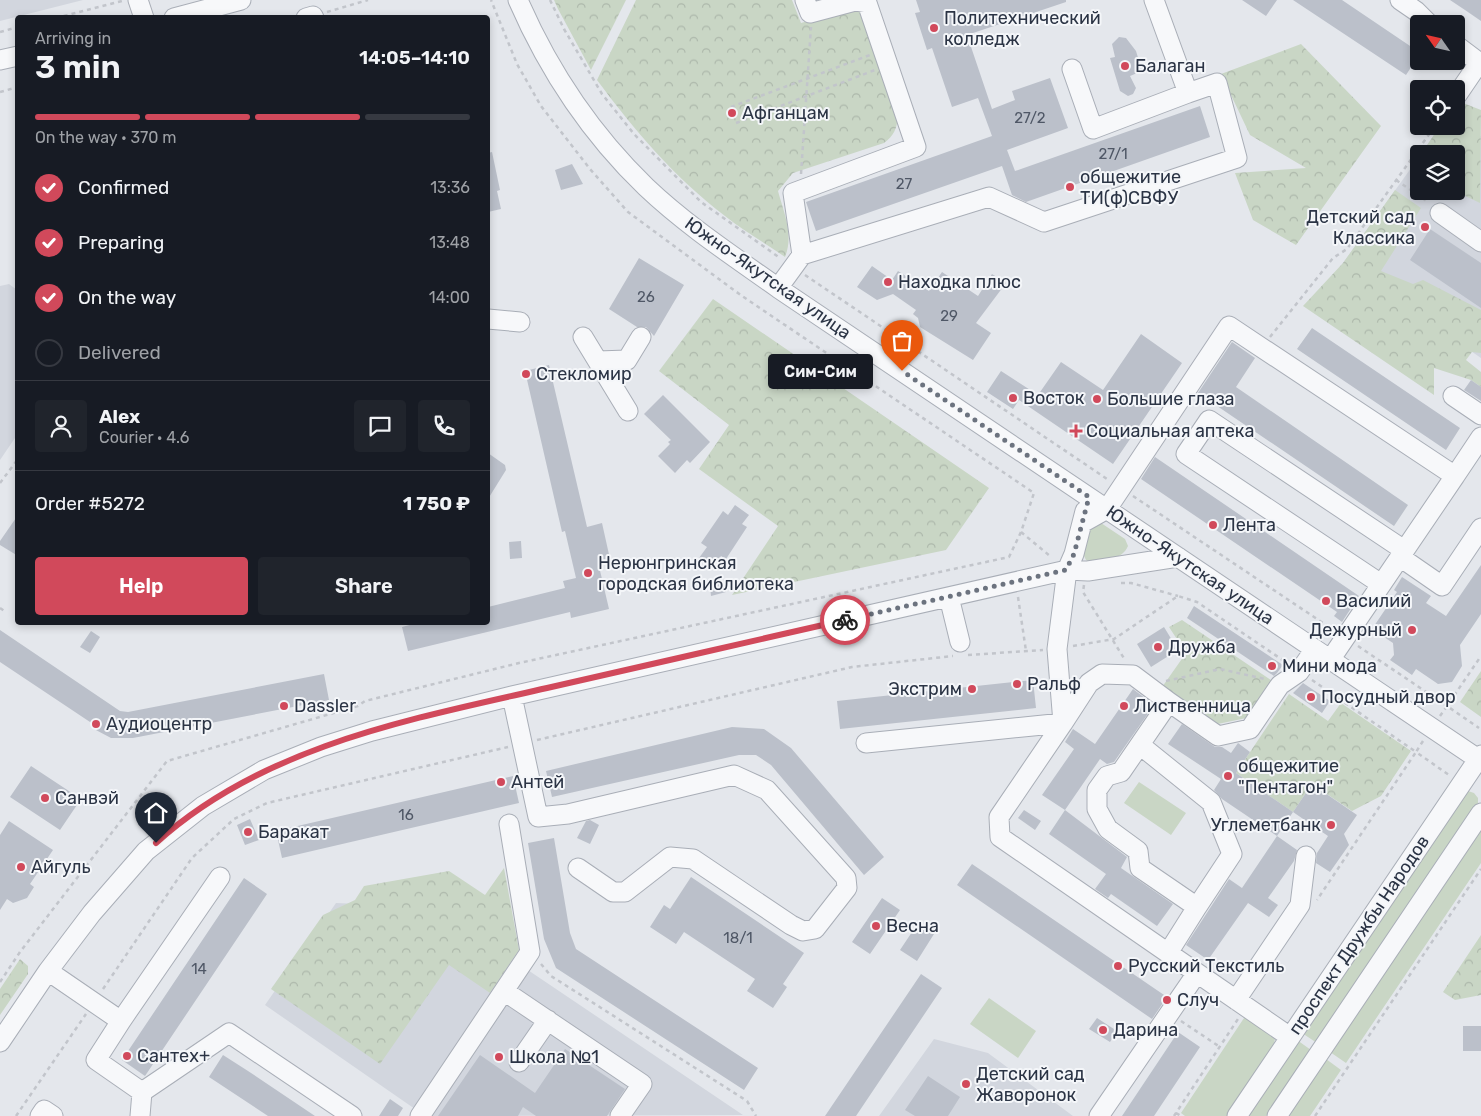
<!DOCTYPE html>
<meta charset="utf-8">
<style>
:root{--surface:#171b24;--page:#20242c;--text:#f1f3f6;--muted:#9ea1a6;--line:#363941;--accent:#d1495b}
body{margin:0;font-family:Rubik,sans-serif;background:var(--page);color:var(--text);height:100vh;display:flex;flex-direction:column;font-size:19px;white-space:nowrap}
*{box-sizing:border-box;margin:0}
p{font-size:16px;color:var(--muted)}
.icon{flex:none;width:28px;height:28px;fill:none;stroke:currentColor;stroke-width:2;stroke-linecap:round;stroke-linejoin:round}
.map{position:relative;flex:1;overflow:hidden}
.side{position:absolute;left:15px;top:15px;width:475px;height:610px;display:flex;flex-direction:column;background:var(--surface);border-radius:5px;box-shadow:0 2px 8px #0003}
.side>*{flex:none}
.needle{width:32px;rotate:304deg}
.fabs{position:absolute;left:1410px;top:15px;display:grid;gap:10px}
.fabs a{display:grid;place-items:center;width:55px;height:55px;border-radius:5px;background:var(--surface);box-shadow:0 2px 8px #0003;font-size:25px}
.pin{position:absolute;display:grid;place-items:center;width:42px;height:42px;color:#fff;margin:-51px -21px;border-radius:50% 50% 50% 0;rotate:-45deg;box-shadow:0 0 5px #0007}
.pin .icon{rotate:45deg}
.courier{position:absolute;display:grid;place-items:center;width:50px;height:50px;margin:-25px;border:4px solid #d1495b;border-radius:50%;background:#fff;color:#222;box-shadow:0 1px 6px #0007}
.bubble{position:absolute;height:35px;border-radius:5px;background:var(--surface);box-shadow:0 2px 8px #0003;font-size:16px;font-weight:600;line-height:35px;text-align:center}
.head em{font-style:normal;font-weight:600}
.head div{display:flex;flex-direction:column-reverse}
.head{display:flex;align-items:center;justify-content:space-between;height:85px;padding:0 20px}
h1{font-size:32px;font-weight:600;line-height:38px}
.bar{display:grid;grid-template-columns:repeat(4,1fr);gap:8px 5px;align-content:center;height:60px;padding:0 20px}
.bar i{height:6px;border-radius:4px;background:var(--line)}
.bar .on{background:var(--accent)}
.bar p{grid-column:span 4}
.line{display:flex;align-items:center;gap:12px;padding:0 20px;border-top:1px solid var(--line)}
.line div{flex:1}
.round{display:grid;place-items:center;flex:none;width:52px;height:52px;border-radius:5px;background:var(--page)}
ol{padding:0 20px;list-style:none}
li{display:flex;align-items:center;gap:15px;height:55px}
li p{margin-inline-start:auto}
li .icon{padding:5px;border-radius:50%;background:var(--accent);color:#fff;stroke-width:4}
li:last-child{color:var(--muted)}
li i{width:28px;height:28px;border:2px solid var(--line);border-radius:50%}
.cta{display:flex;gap:10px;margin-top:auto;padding:10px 20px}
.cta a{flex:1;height:58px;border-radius:5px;background:var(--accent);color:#fff;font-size:20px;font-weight:600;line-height:58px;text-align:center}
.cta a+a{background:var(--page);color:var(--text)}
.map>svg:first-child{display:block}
.built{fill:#d2d6de}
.green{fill:#c9d6c5}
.forest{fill:url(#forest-crowns)}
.building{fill:#bbc0ca}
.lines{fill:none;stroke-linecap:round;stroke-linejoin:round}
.minor-casing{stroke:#a9aeb7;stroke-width:21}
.path{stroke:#c2c5cb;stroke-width:2.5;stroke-dasharray:4 4;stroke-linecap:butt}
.minor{stroke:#f7f8fa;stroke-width:19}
.done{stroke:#6c737f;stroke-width:5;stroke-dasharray:0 9}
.route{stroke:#d1495b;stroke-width:6}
.poi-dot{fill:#d1495b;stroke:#f4f6f9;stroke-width:2}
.labels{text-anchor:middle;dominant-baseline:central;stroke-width:4;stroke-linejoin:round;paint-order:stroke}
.number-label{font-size:15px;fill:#4f5766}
.poi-label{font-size:18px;fill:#2b3445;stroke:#f4f6f9;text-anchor:start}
.street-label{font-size:18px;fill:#2b3445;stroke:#f4f6f9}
</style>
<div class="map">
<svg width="1481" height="1116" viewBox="0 0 1481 1116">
<defs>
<pattern id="forest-crowns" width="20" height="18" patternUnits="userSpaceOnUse" patternTransform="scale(1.25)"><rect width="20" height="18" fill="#c9d6c5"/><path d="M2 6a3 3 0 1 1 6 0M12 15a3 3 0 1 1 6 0" fill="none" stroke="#adb8ab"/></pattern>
</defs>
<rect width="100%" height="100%" fill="#e4e7ec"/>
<path class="built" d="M0,0H83L0,21Z
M1440,126H1456L1481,136V358L1343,263L1419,157V191H1456V154H1421Z
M9,284L17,290V435L0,460V286Z
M336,903L457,908L513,960L743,1115L410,1116L415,1109L265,1005Z
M934,1039L988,1053L1073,1116H879Z"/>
<path class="green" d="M1101,523L1125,539L1128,546C1122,560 1105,560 1091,563L1086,560L1083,554L1089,527Z
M1139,782L1186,813L1171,835L1124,803Z
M1468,791L1474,793L1478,798V803L1317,1043L1302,1033L1464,794Z
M1481,828V863L1346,1063L1330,1052Z
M989,998L1036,1031L1018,1058L970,1024Z
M1246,1015L1275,1038L1274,1045L1227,1116H1185L1181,1113Z
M1297,1040L1311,1050L1266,1116H1246Z
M1326,1059L1341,1070L1310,1116H1287Z"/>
<path class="forest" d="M554,0H626L591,70L558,9Z
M636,0H792L801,23L853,8L862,9L898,116C897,128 894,136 884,143L793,173L778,191C784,213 794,235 785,257C765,243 744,231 725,216C675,178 634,130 597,80Z
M1301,44L1381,126L1296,245L1253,220L1235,173L1306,168L1250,135L1221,74Z
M1463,103L1481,110L1480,203L1455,191L1456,154H1421L1440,126H1456V109Z
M1395,190L1421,208L1381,271L1413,284L1423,280L1481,310V353L1472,352L1466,360L1481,372V387L1471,380L1434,368V395L1303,306L1343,263Z
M713,299L989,488L946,550L732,595L778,526L699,469L729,425L659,371Z
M1182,620L1274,682L1251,717L1213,725L1160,690L1186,653L1169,627Z
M1481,671V717L1460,702Z
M1289,694L1328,721L1341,703L1411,751L1381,796L1352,811L1312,784L1293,812L1236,773Z
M504,868L519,950L490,993L449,965L380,1064L271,989L323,915L355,900L364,886L449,871L485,895Z
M1481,935V995L1455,1000L1443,992Z
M20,959L28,966V974L0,1015V989Z"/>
<path class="building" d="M916,0H1066V2L967,35L992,109L1015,100L1012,91L1050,78L1068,128L1007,150L1015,171L1200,106L1210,137L1026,202L1012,195L1002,166L816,231L806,202L992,136L978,98L952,107L932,48L927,50L915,13L920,12Z
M1242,0H1277L1266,16Z
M1293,0H1342L1419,52V55L1406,75Z
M1450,0H1481V21L1465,10Z
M1119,37L1126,38L1136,51L1142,71L1130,76L1136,88L1133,94L1128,96L1120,91L1110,58L1115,57L1112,44Z
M492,152L500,190L497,191L501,209L488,212V153Z
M572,164L583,184L561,190L555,170Z
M1430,229L1481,263V308L1410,260Z
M639,258L684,285L654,336L646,327H637L609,309Z
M872,266L892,280L898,271L929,291L942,272L978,296L992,274L1006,283L976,323L991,333L973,360L920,327L918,318L913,314L916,310L893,294L877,300L857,287Z
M1312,328L1460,428L1446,450L1297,349Z
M1141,334L1182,363L1113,464L1019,400L1013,409L987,392L1001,371L1038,395L1061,362L1103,390Z
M1232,342L1255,358L1236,387L1408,505L1394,526L1198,393Z
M549,365L587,527L602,523L610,559L598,562L609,609L571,618L570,612L408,651L402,627L421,622H488V607L565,588L563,581L576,578L565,531L562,532L525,371Z
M1471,380L1481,387V401L1464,390Z
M663,395L710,442L690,463L687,460L675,473L658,456L670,444L668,442L671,440L644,414Z
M488,453L505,465L506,470L488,499Z
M1155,457L1359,596L1342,622L1334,616L1337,612L1141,479Z
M735,505L749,515L742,524L747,527L726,559L721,556L713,568L699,558L707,547L701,543L723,511L728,515Z
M18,515V556L0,545V541Z
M521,541L522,558L510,559L509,542Z
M1481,565V614L1460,645L1462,666L1452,682L1438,684L1416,669L1412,675L1390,660L1394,655L1393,643L1372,629L1397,592L1394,590L1402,577L1431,596L1426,603L1446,616Z
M724,582L726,592L711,596L710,586Z
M1194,606L1283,665L1277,673L1274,676L1187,618Z
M1164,627L1178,650L1151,667L1137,644Z
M0,630L120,711L128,712L324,674L329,700L133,738H111L94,729L96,726L0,662Z
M91,631L100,637L90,653L80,647Z
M1033,680L1036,708L840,729L837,701Z
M1303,683L1330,701L1322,713L1293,693Z
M1133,689L1154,705L1114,762L1107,764L1100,759L1065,810L1042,795L1074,749L1065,742L1073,729L1095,744Z
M1182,724L1215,747H1222L1231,753L1238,743L1250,752L1236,773L1293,812L1277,836L1222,799L1214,790L1221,779L1168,744Z
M732,727L764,729L791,748L884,857L864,875L771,765L756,755H739L552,797L546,771Z
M31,766L81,799L60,830L10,797Z
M513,776L519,803L282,858L276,831Z
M1312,784L1357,815L1344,834L1349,845L1330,872L1316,863L1317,853L1328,836L1293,812Z
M1024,810L1041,821L1035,830L1018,818Z
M1065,810L1127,857L1121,868L1173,904L1157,926L1111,894L1108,898L1095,889L1106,874L1049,834Z
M250,819L259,840L245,845L237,825Z
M590,820L599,825L590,844L577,838L586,821Z
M9,821L53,850L30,884L34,887L27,898L13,903L7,899L0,910V835Z
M1277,836L1297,850L1294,861L1268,898L1278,905L1269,917L1248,903L1208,960L1186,945L1229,879L1242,888Z
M554,838L570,933L576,949L758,1068L744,1090L556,968L544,939L528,843Z
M972,864L1167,997L1152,1019L957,885Z
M691,877L804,953L783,984L787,987L773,1008L747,991L755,979L684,932L676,944L650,927L664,905L670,909Z
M244,878L267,894L145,1076L122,1060Z
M882,898L900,910L870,954L852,942Z
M918,923L934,934L917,961L900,950Z
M921,974L942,988L856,1116H825Z
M1097,1018L1117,1031L1110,1042L1089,1029Z
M1463,1026H1481V1051H1463Z
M1178,1032L1200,1047L1154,1116H1122Z
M565,1049L625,1089L607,1116H536L523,1107L518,1116H438L480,1055L535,1093Z
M223,1055L248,1071L315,1116H268L209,1077Z
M928,1076L960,1097L948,1116H915L905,1110Z
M390,1099L403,1108L398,1116H379Z"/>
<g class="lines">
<g class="minor-casing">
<path id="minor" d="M138,0L144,18
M518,0C548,69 591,134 646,187C686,225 733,256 778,288L1481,761
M1400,0L1416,11L1429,24
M174,18L241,0
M306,18L313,16L314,18
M1456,45L1481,64
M0,60L18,56
M1072,69L1093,129L1188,93
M1457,95L1479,63
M1440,213L1481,242
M802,255L793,193L916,147L867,3L855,1L810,13L805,0
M778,288L802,255L989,197L1044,222L1237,158L1217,83L1188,93L1154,0
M488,319L520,322
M583,337L628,411
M598,361L627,360L641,337
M1453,396L1481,415
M1455,476L1481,437
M1085,511L1074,554L1067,570L1057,649L1063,723L999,817L1000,837L1168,953
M1082,523L1107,509L1229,326L1455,476L1330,660
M1400,557L1442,586L1481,528
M1381,584L1186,454L1209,420L1404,550
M949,597L960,642
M512,696L538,817L568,814L734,775L767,790L846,878L847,888L815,929L803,931L791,925L693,859L670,857L625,892H613L578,868
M866,743L1063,723L1089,683L1102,674L1133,675L1169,702
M1140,745L1211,802L1232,854L1197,907
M48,971L121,1021L96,1060L142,1092L140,1116
M504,991L642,1084L620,1116
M1236,1000L1300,905L1306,856
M121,1021L220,877
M1290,1037L1168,953L1197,907L1140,868L1138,851L1108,829L1097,809V790L1107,776L1121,772L1169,702L1218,736L1250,729L1280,685L1299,672L1315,649
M0,1042L48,971L92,913L146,851L203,806L264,770L321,747L372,731L512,696L1067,570L1088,571L1178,557
M519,1062L548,1020
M142,1092L229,1033L352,1116
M40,1116L44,1110L53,1116
M420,1116L530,952L509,824
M1099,1116L1197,973
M1237,1116L1481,755
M1277,1116L1481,813"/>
</g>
<path class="path" d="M550,0L564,29L602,94L634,134L701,202L780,258
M327,12L368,0
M56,18L122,1
M0,32L18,27
M0,92L18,87
M731,107L870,55
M736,123L875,70
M801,174L811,27
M1396,180L1428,202
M805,275L1107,479
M1270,337L1333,258L1347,249L1435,126
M0,483L18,459
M1133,496L1332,629
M1021,532L1050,556
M1121,583H1131L1178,596
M1084,585L1083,592L1125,660
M1018,597L1026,651
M0,608L6,612
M1073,646L1114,639L1178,596L1197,602L1287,663
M1358,646L1447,706L1481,656
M968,655L1043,650
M1312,680L1416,752L1317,900
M1166,681L1220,669L1265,679
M1440,716L1447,706L1479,728
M537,740L852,667L953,656
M1423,741L1416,752L1449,775
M541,964L551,976L747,1101L756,1116
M0,982L20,952L167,761L358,706L365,701L519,663L1009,557L1021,532L1034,493L742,296L628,212L590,169L541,106L517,64L491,0
M103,989L192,858L234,819L267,803L508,747
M1181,1021L1220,1047
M1176,1113L1181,1116
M16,1116L86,1014
M1174,1116L1238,1019
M1315,1116L1481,869"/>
<use href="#minor" class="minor"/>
</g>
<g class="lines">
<path class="done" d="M845,620L1066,570L1074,554L1089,497L902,371"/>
<path class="route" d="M156,843C263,746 411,719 547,688C646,665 746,643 845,620"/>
</g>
<g class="poi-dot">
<circle cx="934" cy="28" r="5"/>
<circle cx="1125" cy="66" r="5"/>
<circle cx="732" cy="113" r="5"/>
<circle cx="1070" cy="187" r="5"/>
<circle cx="1425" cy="227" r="5"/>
<circle cx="888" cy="282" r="5"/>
<circle cx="526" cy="374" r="5"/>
<circle cx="1013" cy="398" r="5"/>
<circle cx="1097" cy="399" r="5"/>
<path d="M1073.5 423.5h5v5h5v5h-5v5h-5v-5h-5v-5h5z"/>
<circle cx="1213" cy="525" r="5"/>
<circle cx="588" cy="573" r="5"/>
<circle cx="1326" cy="601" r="5"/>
<circle cx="1412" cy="630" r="5"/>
<circle cx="1158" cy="647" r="5"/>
<circle cx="1272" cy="666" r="5"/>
<circle cx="1017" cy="684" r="5"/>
<circle cx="972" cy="689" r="5"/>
<circle cx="1311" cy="697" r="5"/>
<circle cx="284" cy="706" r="5"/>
<circle cx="1124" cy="706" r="5"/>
<circle cx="96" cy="724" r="5"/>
<circle cx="1228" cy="776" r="5"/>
<circle cx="501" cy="782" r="5"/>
<circle cx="45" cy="798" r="5"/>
<circle cx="1331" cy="825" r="5"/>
<circle cx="248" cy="832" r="5"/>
<circle cx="21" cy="867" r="5"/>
<circle cx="876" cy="926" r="5"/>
<circle cx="1118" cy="966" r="5"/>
<circle cx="1167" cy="1000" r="5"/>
<circle cx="1103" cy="1030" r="5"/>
<circle cx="127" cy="1056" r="5"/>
<circle cx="499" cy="1057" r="5"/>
<circle cx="966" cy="1084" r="5"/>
</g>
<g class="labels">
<g class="number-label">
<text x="1030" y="118">27/2</text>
<text x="1113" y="154">27/1</text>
<text x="904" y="184">27</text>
<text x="646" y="297">26</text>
<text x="949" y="316">29</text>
<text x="406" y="815">16</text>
<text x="738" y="938">18/1</text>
<text x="199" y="969">14</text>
</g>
<g class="poi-label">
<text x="944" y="18">Политехнический<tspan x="944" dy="21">колледж</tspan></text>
<text x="1135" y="66">Балаган</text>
<text x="742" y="113">Афганцам</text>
<text x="1080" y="177">общежитие<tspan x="1080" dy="21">ТИ(ф)СВФУ</tspan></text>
<text x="1415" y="217" text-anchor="end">Детский сад<tspan x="1415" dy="21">Классика</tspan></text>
<text x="898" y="282">Находка плюс</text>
<text x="536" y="374">Стекломир</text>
<text x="1023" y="398">Восток</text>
<text x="1107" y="399">Большие глаза</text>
<text x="1086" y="431">Социальная аптека</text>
<text x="1223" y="525">Лента</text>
<text x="598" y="563">Нерюнгринская<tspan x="598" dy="21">городская библиотека</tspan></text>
<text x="1336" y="601">Василий</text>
<text x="1402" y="630" text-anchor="end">Дежурный</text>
<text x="1168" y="647">Дружба</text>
<text x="1282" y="666">Мини мода</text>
<text x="1027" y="684">Ральф</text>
<text x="962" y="689" text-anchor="end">Экстрим</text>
<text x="1321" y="697">Посудный двор</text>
<text x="294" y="706">Dassler</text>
<text x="1134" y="706">Лиственница</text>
<text x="106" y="724">Аудиоцентр</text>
<text x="1238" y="766">общежитие<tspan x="1238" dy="21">"Пентагон"</tspan></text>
<text x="511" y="782">Антей</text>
<text x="55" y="798">Санвэй</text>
<text x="1321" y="825" text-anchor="end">Углеметбанк</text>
<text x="258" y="832">Баракат</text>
<text x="31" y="867">Айгуль</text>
<text x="886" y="926">Весна</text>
<text x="1128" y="966">Русский Текстиль</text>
<text x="1177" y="1000">Случ</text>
<text x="1113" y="1030">Дарина</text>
<text x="137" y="1056">Сантех+</text>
<text x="509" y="1057">Школа №1</text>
<text x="976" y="1074">Детский сад<tspan x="976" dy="21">Жаворонок</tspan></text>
</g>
<g class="street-label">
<text transform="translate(768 278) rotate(35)">Южно-Якутская улица</text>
<text transform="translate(1190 565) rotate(34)">Южно-Якутская улица</text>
<text transform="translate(1359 935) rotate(-56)">проспект Дружбы Народов</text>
</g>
</g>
</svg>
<div class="fabs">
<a><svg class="needle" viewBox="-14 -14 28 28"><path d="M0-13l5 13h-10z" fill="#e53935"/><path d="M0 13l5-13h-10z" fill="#9ea1a6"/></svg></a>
<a><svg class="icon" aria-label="locate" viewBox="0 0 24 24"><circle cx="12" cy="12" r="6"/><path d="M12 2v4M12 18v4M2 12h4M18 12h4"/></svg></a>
<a><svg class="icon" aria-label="layers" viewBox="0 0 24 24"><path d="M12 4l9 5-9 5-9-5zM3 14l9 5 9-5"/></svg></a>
</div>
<div class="pin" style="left:902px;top:371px;background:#ea580c"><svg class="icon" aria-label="bag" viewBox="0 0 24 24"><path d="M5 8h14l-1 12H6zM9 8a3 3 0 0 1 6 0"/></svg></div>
<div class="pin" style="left:156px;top:843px;background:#1f2937"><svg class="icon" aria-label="home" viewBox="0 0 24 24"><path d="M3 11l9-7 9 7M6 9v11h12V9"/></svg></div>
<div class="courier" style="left:845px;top:620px"><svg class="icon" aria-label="bike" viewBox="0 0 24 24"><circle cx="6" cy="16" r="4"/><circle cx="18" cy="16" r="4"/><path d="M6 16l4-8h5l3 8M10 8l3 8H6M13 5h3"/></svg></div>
<div class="bubble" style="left:768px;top:354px;width:105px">Сим-Сим</div>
<section class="side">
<div class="head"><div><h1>3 min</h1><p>Arriving in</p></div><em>14:05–14:10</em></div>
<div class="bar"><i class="on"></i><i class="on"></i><i class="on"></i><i></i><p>On the way · 370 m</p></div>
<ol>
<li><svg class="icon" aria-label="check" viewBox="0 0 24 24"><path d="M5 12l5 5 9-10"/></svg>Confirmed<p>13:36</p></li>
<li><svg class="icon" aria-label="check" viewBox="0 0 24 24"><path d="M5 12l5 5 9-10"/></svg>Preparing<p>13:48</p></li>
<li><svg class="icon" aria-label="check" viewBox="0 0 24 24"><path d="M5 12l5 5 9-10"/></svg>On the way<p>14:00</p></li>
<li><i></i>Delivered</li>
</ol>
<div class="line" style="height:90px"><a class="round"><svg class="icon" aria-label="person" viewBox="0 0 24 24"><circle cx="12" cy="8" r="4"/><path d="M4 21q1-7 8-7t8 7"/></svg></a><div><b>Alex</b><p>Courier · 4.6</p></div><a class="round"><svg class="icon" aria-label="chat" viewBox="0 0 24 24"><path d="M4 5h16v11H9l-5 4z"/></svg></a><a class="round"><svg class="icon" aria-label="phone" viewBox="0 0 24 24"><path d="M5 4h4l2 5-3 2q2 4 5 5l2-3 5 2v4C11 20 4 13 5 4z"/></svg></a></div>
<div class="line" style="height:65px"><div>Order #5272</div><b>1 750 ₽</b></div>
<div class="cta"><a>Help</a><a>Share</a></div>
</section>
</div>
